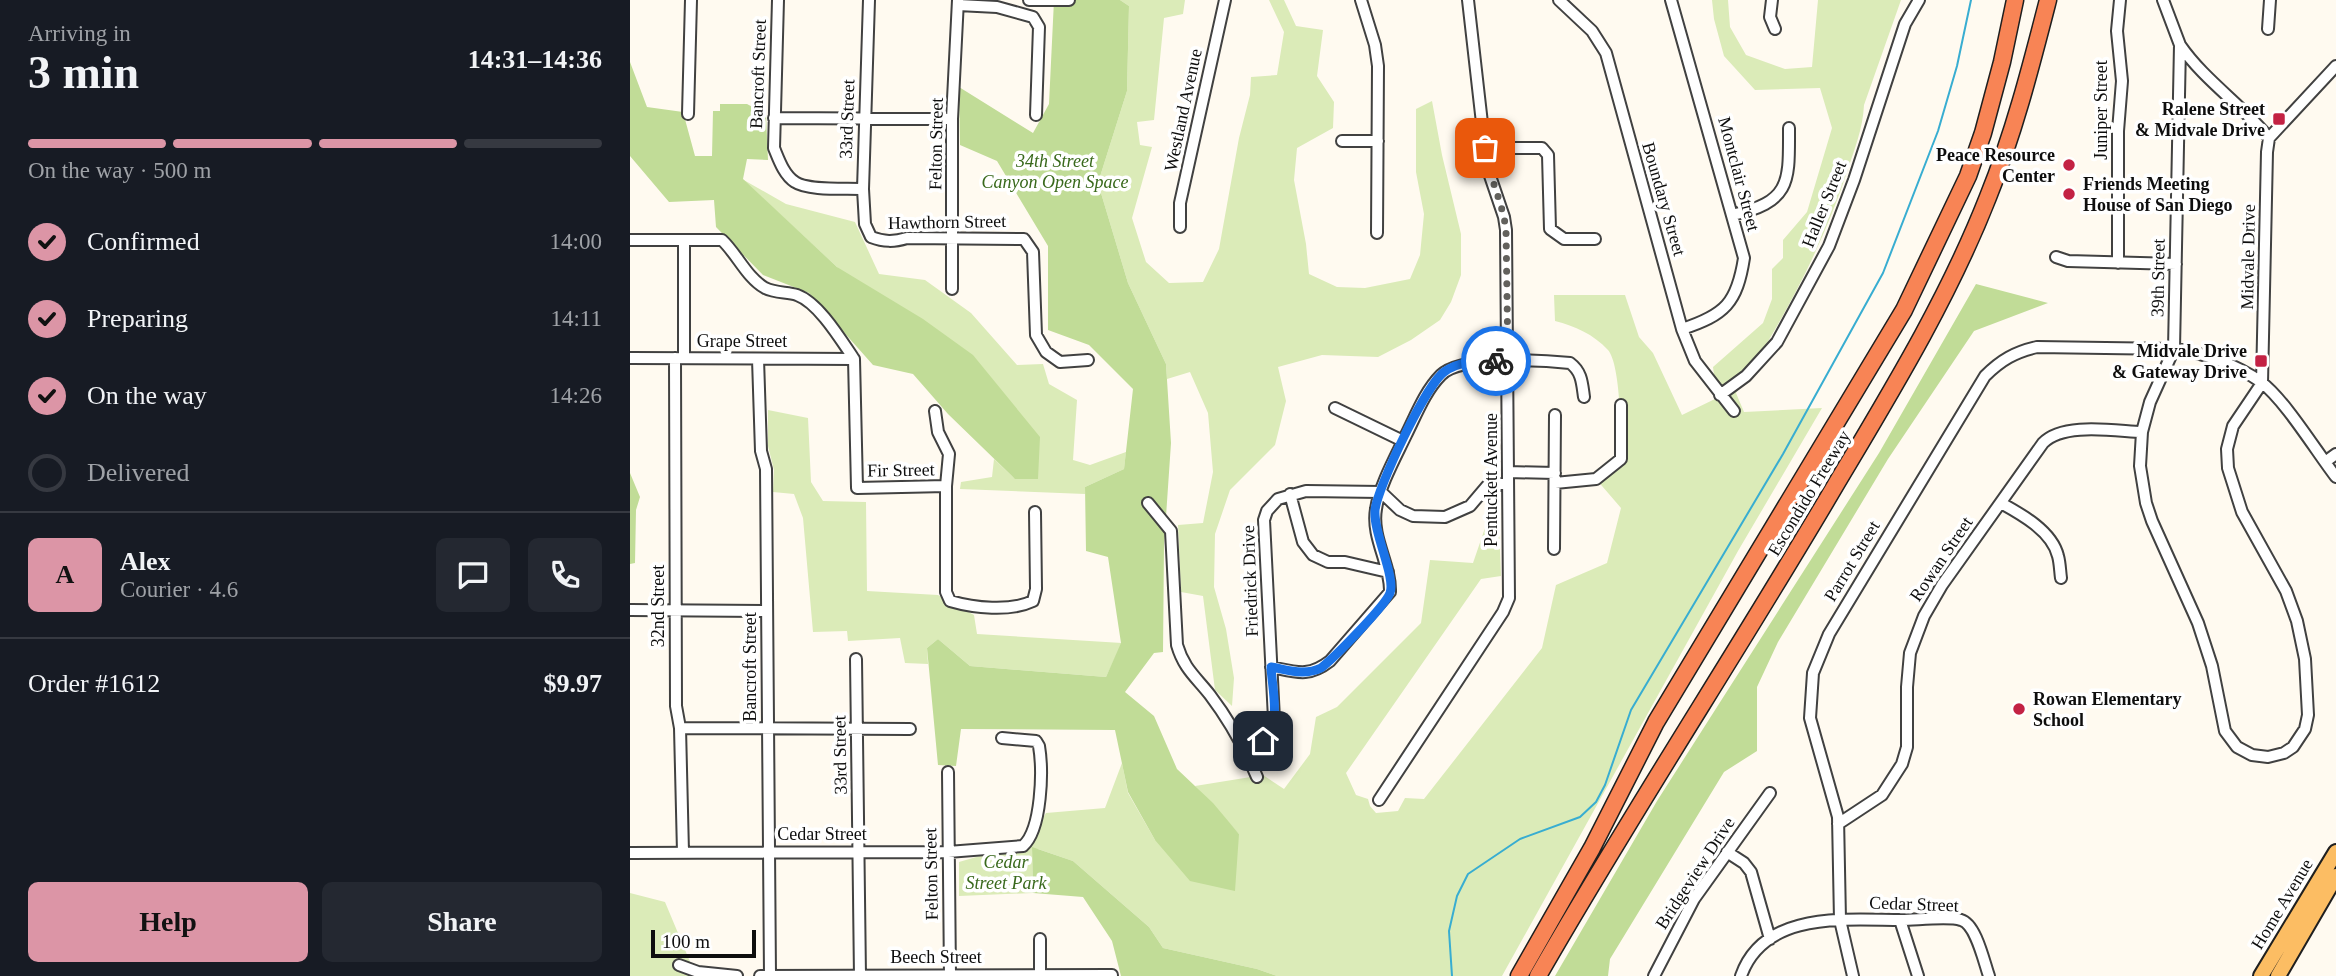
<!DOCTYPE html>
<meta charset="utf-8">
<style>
:root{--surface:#171b24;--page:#242831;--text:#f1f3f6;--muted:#9ea1a6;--line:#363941;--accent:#dc95a6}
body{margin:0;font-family:Georgia,serif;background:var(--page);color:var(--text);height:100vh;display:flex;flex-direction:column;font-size:26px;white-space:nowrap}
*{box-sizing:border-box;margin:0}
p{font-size:23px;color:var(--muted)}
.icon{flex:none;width:38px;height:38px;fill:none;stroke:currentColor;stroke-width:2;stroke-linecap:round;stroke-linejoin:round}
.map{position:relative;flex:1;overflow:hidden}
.panel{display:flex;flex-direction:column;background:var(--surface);width:630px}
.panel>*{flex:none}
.scale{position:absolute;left:21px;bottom:18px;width:105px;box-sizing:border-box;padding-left:7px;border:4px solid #0e0e0e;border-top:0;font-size:19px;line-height:24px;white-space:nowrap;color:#0e0e0e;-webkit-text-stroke:5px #fff;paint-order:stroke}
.pin{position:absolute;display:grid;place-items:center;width:60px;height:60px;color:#fff;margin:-30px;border-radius:14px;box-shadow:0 4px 10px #0006}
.courier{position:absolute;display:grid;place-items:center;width:70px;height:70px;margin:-35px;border:5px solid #1a73e8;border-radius:50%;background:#fff;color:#222;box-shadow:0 2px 9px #0007}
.overview em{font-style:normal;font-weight:700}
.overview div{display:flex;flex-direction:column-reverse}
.overview{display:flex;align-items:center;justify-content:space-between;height:119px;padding:0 28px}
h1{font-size:46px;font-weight:700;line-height:52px}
.bar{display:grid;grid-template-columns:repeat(4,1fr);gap:10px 7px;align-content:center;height:84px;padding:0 28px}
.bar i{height:9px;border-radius:5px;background:var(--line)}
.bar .on{background:var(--accent)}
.bar p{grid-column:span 4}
.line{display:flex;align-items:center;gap:18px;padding:0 28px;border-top:2px solid var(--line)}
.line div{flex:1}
.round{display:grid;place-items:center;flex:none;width:74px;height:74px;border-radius:10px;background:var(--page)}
ol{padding:0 28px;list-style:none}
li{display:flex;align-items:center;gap:21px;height:77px}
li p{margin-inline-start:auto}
li .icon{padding:7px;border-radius:50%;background:var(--accent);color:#111;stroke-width:4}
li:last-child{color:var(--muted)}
li i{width:38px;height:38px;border:4px solid var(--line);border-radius:50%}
.primary-button{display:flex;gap:14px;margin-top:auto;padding:14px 28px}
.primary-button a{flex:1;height:80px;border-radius:10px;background:var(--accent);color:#111;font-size:28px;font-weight:700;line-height:80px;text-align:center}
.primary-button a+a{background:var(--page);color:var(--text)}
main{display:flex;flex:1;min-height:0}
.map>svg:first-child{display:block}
.green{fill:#dbebb8}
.forest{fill:#c1dc97}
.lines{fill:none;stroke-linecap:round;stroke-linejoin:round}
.stream{stroke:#38add1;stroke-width:2}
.minor-casing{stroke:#414141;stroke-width:14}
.major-casing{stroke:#1f1f1f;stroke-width:18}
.highway-casing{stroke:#1f1f1f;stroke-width:19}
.minor{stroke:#fff;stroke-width:10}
.major{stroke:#fcbd63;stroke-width:14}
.highway{stroke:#f88455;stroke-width:16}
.done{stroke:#62615d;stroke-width:7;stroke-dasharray:0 12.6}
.route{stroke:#1a73e8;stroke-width:9}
.poi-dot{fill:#c32244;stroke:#fff;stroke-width:2.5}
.labels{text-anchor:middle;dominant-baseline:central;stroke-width:7;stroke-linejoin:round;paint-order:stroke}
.street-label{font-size:18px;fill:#0e0e0e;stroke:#fff}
.poi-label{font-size:18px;font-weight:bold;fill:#0e0e0e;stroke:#fff;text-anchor:end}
.park-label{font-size:18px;font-style:italic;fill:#39691c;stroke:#fff}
</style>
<main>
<section class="panel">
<div class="overview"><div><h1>3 min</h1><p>Arriving in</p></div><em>14:31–14:36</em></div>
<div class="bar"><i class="on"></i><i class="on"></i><i class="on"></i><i></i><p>On the way · 500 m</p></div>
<ol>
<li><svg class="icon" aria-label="check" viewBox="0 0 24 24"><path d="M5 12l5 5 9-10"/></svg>Confirmed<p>14:00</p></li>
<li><svg class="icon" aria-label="check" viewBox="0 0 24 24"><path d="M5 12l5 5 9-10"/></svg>Preparing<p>14:11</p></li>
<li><svg class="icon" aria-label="check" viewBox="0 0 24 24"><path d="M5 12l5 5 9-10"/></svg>On the way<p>14:26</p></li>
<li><i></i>Delivered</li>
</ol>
<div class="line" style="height:126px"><b class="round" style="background:var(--accent);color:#111">A</b><div><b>Alex</b><p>Courier · 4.6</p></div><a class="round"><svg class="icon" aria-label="chat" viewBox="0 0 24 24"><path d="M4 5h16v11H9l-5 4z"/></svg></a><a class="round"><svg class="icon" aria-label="phone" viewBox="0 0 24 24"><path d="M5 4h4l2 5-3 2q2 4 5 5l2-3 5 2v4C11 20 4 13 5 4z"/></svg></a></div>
<div class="line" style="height:91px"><div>Order #1612</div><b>$9.97</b></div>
<div class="primary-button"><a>Help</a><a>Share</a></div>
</section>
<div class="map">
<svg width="1706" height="976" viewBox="0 0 1706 976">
<rect width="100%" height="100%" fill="#fffaf0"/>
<path class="green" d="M490,0H555L553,14L534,18L524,120L507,122L510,145L522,147L502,218L516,262L539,283L573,282L589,249L609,138L620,95L621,77L647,75L654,32L639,0H654L666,26L693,30L687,76L704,102L703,128L667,148L664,180L676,244L679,274L707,287L735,288L780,279L790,255L794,214L786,172V109L802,101L812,155L831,234V275L821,302L810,320L781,340L748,357L692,355L648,367L656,401L645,445L600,490L585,534L584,587L596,629L604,678L602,706L585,690L573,596L551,592L548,525L573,523L583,472L578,413L560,372L537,379L536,364L498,283L468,183L497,91L499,6Z
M1082,0H1098L1100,27L1116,55L1155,69L1182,67L1188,0H1271L1234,105C1233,129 1224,150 1217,172C1191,251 1151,324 1106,393L1114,412L1192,408L1108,551L872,976H647L627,969L533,948L519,927L443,861L408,849H402L403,893L329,896V862L360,853L394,848L416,813L475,808L492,763L498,793L525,840L609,834L565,786L633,775L654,789L680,754L686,717L707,707L791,623L800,560L843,563L855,528L869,527L871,576L851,579L716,773L726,795L738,799L740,806L746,813L768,811L775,798L794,799L912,648L926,585L977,563L991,508L966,479L991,459C991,438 991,365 978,350C963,334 945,326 925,321L924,295H995L1009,337L1023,353L1052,415L1087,398L1083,367L1133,323L1142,299V269L1153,258V240L1177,212L1202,128L1190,88L1125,90L1094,56L1084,19Z
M112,179L156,204L225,222L249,274L295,280L341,313L387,365L413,364L419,384L447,400L443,460L460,465L496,452L494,469L455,487V494L330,489L331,482L362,477L364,459L385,479L207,267Z
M138,410L178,418L181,482L193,501L236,502L237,591L308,595L344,615L347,634L492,643L476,677L340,666L308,639L297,648L298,664L275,663L270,638L218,641L217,631L183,632L173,518L164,494L143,492L144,470L138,446Z
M0,893L35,902L66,976H0Z"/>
<path class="forest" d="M424,0H490L499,6L497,91L468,183L498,283L536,364L541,443L534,546L533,652L524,653L495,692L524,716L547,769L583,803L609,834L605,891L560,881L525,840L498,792L485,730L331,729L326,766L308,765L297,648L308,639L340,666L476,677L491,643L478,557L456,551L455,487L494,469L503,389L459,345L418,330V246L367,161L330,145L329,87L403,133L419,104Z
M0,62L17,107L53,112L65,156H82L83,111H90V104H117L136,114L138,160L117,159L113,179L207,267L293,319L343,355L410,437L408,479H385L318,414L283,374L243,365L179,293L133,275L86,227L84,200L39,202L0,156Z
M1346,284L1418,303L1344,331L1258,459L1148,642L1127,687V751L1094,772L980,959L978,976H925L1027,801L1249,453Z
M0,473L10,497L6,510L5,563L0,564Z
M402,847L443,861L519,927L533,948L627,969L647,976H491L482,941L453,897L403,893Z"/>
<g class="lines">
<path class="stream" d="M822,976L819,931L827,896L838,874L890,839L950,817L966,802L975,785L1001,710L1153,454L1253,273L1308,131L1327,66L1341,0"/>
<g class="minor-casing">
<path id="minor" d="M148,0L144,148C149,160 154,175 165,182C178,191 217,188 233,189
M239,0L233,189L235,224L241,237C254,242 264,242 277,238L394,239L403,252L406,335L416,352L430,362L458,360
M399,0H439
M731,0L745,45L748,66L747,233
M929,0L962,31L976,53L1052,329L1065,361L1104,411
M1041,0L1114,258C1107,303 1095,315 1052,329
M1142,0L1140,17L1145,29
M1533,0L1550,45L1544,349L1520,402L1512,432L1510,466L1516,503L1522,521L1568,623L1582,666L1595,731L1607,747L1622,755L1638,757L1654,753L1663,747L1675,729L1678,715L1675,659L1667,621L1656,591L1612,512L1598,468L1597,449L1603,426L1632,383L1637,152L1639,138
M328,5L367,7L403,17L409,27L406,115
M1638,29L1640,0
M1550,45C1574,80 1612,105 1639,138
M58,114L61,0
M144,118L322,119
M1639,138L1706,66
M712,141H748
M855,148H912L918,155L920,229L934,239H965
M1102,215C1162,202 1159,181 1159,128
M550,227V203L595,0
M0,240H92C107,254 117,278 135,288C145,293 157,292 167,295C189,303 211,340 224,359
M54,240V358
M1426,257L1438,261L1546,264
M1488,263V131L1492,81L1487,31L1490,0
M322,289V119L328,0
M0,358L224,359
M45,358L46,706L50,728L53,852
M128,359L131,451L136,469L140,976
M224,359L227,488L316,486
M1090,395L1116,376L1147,342L1199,246L1224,180L1275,24L1289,0
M705,408L773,441
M305,411L308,432L319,454L316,486V592L320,601C344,608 380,612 403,601L406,589L405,512
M1695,462L1706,454
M878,472L925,473
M925,483L966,479L991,459V405
M660,494L673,542L683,555L698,562H715L758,572
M518,503L541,531L547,645C554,669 566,677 580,695C599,720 615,749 627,777
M1371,503C1391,514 1422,531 1428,556C1430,563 1430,571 1431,578
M924,549L925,415
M0,610L137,611
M226,659L230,976
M641,667C666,672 678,678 700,661L760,592C761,564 741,538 746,509C749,487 766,456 776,435C786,415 795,391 811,375C831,355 912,360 940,363C952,372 952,383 954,397
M50,728L280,729
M616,751L637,737L644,719L634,520L637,511L648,499L676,491L751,492L770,510L783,516L815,517L840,506L857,486L878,483
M318,772L320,976
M749,800L873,612L879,598L876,230L874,217L857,167L838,0
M1208,824L1252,795L1272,764L1277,747V687L1280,653L1294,616L1312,585L1413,443C1433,422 1485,431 1512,432
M1097,852L1114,863L1121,872L1140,939
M0,853L318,852L393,846C412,829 413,770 409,746L406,741L372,738
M1270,920L1288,976
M410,939V976
M49,965L68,972L107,976
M130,976L482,975
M1024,976L1064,899L1140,793
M1111,976C1134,910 1217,920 1272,920C1286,920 1319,916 1331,920C1346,924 1354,962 1359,976
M1223,976L1210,920L1208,817L1180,718L1183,673L1199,634L1355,376C1371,360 1385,352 1407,347L1544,349C1572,352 1607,365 1631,382C1655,400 1686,451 1706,477"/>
</g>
<g class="major-casing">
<path id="major" d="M1631,976L1706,852
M1648,976L1706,876"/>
</g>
<g class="highway-casing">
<path id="highway" d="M889,976L962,848L1026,722L1274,310L1338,176L1353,133L1372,62L1385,0
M908,976C1003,810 1108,651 1205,486C1261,392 1318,299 1358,197C1384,133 1401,66 1418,0"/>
</g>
<use href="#minor" class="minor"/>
<use href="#major" class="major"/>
<use href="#highway" class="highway"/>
</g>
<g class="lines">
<path class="done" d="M855,148C858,176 873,202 876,230L878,361H866"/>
<path class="route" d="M633,741C652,724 642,689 641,667C659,670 674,676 691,668C704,658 755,606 760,593C766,577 743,533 745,510C748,486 796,385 814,372C829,361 848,361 866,361"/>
</g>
<g class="poi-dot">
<rect x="1642" y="112" width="14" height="14" rx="3.5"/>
<circle cx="1439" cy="165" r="7"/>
<circle cx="1439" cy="194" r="7"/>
<rect x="1624" y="354" width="14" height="14" rx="3.5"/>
<circle cx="1389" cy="709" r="7"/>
</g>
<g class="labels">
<g class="street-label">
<text transform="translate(128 74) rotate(-88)">Bancroft Street</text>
<text transform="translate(553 110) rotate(-78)">Westland Avenue</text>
<text transform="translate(1471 110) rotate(-90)">Juniper Street</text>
<text transform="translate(217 119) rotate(-88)">33rd Street</text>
<text transform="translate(306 144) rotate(-89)">Felton Street</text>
<text transform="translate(1109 174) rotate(75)">Montclair Street</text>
<text transform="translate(1034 199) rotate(74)">Boundary Street</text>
<text transform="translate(1194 204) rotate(-68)">Haller Street</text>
<text transform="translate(317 222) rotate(-1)">Hawthorn Street</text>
<text transform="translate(1618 257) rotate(-89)">Midvale Drive</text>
<text transform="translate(1528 278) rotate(-89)">39th Street</text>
<text x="112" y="341">Grape Street</text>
<text transform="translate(271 470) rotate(-1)">Fir Street</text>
<text transform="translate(861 480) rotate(-90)">Pentuckett Avenue</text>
<text transform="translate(1179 493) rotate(-59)">Escondido Freeway</text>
<text transform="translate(1311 559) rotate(-56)">Rowan Street</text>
<text transform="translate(1222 561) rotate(-59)">Parrot Street</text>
<text transform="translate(620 581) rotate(-92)">Friedrick Drive</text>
<text transform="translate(28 606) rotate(-90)">32nd Street</text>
<text transform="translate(120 667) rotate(-90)">Bancroft Street</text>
<text transform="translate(210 755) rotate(-91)">33rd Street</text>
<text x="192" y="834">Cedar Street</text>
<text transform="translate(1065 873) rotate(-57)">Bridgeview Drive</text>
<text transform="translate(301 874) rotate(-91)">Felton Street</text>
<text transform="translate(1284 904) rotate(2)">Cedar Street</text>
<text transform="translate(1652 904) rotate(-59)">Home Avenue</text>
<text x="306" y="957">Beech Street</text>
</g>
<g class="poi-label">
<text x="1635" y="109">Ralene Street<tspan x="1635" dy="21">&amp; Midvale Drive</tspan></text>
<text x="1425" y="155">Peace Resource<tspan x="1425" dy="21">Center</tspan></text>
<text x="1453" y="184" text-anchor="start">Friends Meeting<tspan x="1453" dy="21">House of San Diego</tspan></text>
<text x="1617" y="351">Midvale Drive<tspan x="1617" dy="21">&amp; Gateway Drive</tspan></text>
<text x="1403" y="699" text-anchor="start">Rowan Elementary<tspan x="1403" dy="21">School</tspan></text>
</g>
<g class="park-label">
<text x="425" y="161">34th Street<tspan x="425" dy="21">Canyon Open Space</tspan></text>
<text x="376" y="862">Cedar<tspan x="376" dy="21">Street Park</tspan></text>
</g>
</g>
</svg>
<div class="scale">100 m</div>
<div class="pin" style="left:855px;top:148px;background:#ea580c"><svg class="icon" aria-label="bag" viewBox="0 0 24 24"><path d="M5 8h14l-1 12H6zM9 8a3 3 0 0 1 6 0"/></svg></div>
<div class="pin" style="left:633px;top:741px;background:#1f2937"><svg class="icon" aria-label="home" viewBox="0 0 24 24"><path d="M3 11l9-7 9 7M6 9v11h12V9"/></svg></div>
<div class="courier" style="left:866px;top:361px"><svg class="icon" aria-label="bike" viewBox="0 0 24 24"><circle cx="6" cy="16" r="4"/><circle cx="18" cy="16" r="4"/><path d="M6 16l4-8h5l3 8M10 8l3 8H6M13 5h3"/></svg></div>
</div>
</main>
